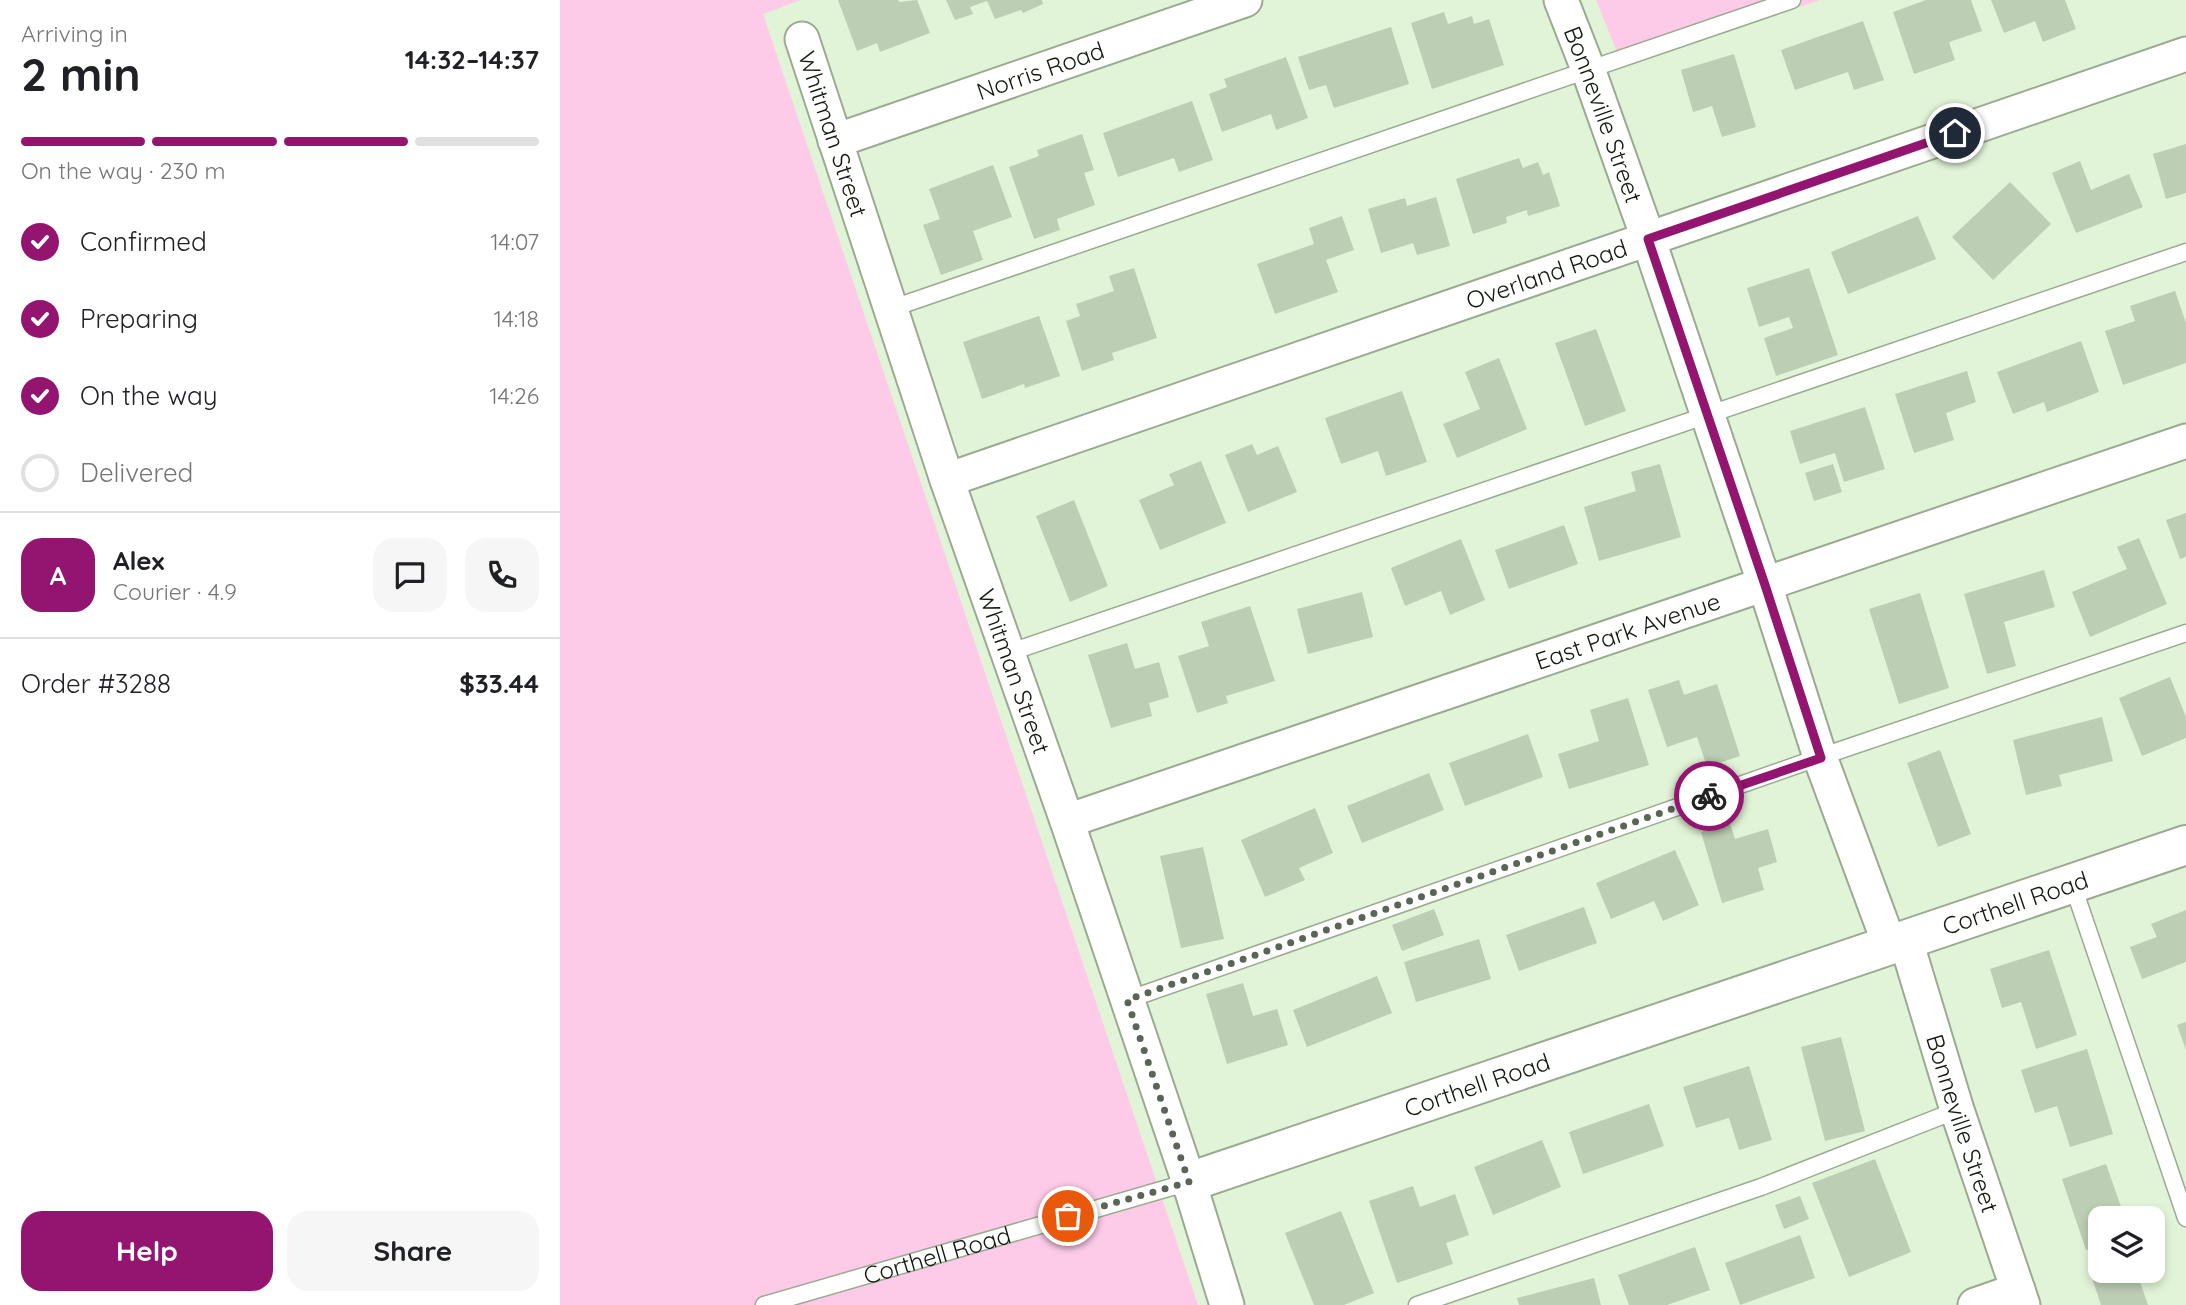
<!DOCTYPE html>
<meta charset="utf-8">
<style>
:root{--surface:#fff;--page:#f6f6f6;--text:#202124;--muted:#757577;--line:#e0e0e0;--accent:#941570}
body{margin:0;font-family:Quicksand,sans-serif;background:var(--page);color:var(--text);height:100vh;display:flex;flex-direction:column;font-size:26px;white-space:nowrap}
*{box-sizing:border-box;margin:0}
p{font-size:23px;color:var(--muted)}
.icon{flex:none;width:38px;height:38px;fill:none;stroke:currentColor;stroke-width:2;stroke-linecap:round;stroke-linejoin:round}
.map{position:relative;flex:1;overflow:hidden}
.details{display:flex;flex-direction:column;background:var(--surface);width:560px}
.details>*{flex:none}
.controls{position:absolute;left:1528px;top:1206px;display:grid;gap:14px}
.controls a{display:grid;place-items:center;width:77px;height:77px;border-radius:14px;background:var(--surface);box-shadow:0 4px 10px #0003;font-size:35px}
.pin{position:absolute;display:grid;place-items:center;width:60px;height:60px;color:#fff;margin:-30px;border:4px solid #fff;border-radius:50%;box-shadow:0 2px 7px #0007}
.courier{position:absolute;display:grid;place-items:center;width:70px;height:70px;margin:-35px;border:5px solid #941570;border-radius:50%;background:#fff;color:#222;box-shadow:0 2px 9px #0007}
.headline em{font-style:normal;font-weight:700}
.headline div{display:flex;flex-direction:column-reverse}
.headline{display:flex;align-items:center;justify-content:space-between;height:119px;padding:0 21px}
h1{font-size:46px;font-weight:700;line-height:52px}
.bar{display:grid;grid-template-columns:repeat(4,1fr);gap:10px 7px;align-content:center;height:84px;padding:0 21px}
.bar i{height:9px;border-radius:5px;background:var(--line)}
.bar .on{background:var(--accent)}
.bar p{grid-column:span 4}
.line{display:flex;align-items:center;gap:18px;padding:0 21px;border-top:2px solid var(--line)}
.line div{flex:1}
.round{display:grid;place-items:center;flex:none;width:74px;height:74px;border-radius:21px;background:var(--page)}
ol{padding:0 21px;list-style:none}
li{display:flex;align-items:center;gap:21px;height:77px}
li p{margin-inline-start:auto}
li .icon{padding:7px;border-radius:50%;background:var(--accent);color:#fff;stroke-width:4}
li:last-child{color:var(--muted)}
li i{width:38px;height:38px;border:4px solid var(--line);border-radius:50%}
.action{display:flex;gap:14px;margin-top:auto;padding:14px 21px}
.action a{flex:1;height:80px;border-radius:21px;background:var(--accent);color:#fff;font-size:28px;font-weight:700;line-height:80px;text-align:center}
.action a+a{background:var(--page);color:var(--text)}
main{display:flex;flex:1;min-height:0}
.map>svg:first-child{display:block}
.green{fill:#fdcbe8}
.building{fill:#bcceb3}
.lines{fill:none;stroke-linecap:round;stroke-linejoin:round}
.lane-casing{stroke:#9aab91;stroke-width:19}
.street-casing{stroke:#9aab91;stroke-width:37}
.secondary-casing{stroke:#9aab91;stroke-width:42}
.lane{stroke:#fff;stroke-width:16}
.street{stroke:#fff;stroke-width:33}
.secondary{stroke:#fff;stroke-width:38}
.done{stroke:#5a6555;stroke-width:7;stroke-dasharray:0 12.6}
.route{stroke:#941570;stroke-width:9}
.labels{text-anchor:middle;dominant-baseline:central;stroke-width:7;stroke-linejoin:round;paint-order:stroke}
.street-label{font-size:24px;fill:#11180e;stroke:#f4ffee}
</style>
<main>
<section class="details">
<div class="headline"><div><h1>2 min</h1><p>Arriving in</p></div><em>14:32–14:37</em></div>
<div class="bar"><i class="on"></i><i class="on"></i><i class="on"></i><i></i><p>On the way · 230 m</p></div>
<ol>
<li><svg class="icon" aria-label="check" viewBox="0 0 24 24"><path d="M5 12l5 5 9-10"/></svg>Confirmed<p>14:07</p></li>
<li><svg class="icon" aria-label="check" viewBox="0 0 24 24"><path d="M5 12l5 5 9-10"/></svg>Preparing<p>14:18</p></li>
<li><svg class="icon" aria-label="check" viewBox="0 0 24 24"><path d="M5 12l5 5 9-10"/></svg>On the way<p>14:26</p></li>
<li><i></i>Delivered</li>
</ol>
<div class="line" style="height:126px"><b class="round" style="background:var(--accent);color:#fff">A</b><div><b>Alex</b><p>Courier · 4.9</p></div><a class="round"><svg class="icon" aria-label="chat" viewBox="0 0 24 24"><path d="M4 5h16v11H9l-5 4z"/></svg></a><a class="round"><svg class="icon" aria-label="phone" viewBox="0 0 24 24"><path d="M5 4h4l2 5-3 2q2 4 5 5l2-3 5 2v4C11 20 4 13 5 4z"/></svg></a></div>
<div class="line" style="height:91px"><div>Order #3288</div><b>$33.44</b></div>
<div class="action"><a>Help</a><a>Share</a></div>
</section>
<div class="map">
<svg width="1626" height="1305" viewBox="0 0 1626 1305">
<rect width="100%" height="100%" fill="#e2f4d8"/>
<path class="green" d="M0,0H241L203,14L638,1305H0Z
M1036,0H1260L1063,67Z"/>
<path class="building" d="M278,0H338L339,2L357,0L370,33L320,52L317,43L297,51Z
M386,0H482L483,4L463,13L461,10L435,19L427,1L410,7L413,14L395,20Z
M1366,0H1411L1422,31L1389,42L1395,60L1354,74L1333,12Z
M1431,0H1505L1516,29L1483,42L1475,21L1444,33Z
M884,12L888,24L912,16L914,24L929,19L944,65L872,89L851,23Z
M1303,21L1324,80L1294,90L1288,72L1235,90L1221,50Z
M831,27L849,84L774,108L766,85L749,90L738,57Z
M1174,54L1196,127L1162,137L1152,106L1133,112L1121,70Z
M726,57L748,118L716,130L711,114L662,132L649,94L667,87L664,79Z
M632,101L653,160L619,172L614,158L558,177L543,133Z
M522,134L534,170L524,173L535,205L497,219L500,230L474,239L449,167L479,156L477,150Z
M1626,144V193L1606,199L1593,154Z
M959,158L963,168L978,162L983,175L989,172L1000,206L968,216L967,210L946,217L947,223L913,234L896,179Z
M1520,161L1531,190L1569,174L1583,207L1516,233L1492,173Z
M433,165L452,217L413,231L423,260L381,275L363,225L380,219L369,189Z
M1450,182L1491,224L1433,280L1392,237Z
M876,197L890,246L857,255L853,243L821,253L808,209L845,198L847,206Z
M782,216L794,250L766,260L778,292L715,314L697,264L754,244L749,228Z
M1358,216L1376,259L1288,294L1271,252Z
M574,268L597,338L552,353L554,360L522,371L506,321L520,316L516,304L554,291L549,276Z
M1249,268L1278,355L1216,376L1204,338L1233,328L1229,317L1199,327L1187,288Z
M1615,291L1626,323V363L1563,385L1545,331L1575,321L1570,306Z
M479,316L500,376L465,388L464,384L422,399L403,342Z
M1036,329L1066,411L1025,426L995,343Z
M1521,341L1539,392L1487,412L1484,402L1453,414L1437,372Z
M939,358L967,429L897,458L883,424L920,409L905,372Z
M1407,371L1416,402L1386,413L1394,440L1354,453L1335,394Z
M842,391L867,462L826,476L818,451L781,464L765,418Z
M1305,407L1325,469L1284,482L1275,453L1240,464L1230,431Z
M692,444L697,455L718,446L737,492L688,512L665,455Z
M641,461L666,523L600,550L579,500L614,485L609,474Z
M1100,464L1121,537L1039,561L1024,507L1076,491L1071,472Z
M1273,464L1282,492L1254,501L1245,473Z
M514,500L548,586L510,602L476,516Z
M1626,513V557L1620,559L1606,520Z
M1004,525L1018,564L949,589L935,550Z
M1579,538L1607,604L1530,637L1512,592L1567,569L1557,547Z
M901,539L925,600L890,615L881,591L845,606L831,568Z
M1484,570L1495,607L1444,622L1456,666L1427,674L1404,594Z
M802,592L813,637L748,654L737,609Z
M1360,593L1389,688L1339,704L1309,609Z
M690,606L715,681L666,696L668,703L637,713L618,656L649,646L641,622Z
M567,643L575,669L599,662L609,697L589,703L592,716L551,728L528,655Z
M1610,677L1626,717V738L1582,756L1559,698Z
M1119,680L1124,695L1157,684L1180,756L1147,767L1137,737L1107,747L1088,690Z
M1068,698L1089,765L1009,789L998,754L1039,741L1030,710Z
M1542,717L1553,761L1499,775L1502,786L1466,795L1453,740Z
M968,734L983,777L905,806L889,763Z
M1380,750L1411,834L1378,847L1347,763Z
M869,773L884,810L802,843L787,806Z
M755,808L773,853L739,868L745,880L705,897L681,840Z
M1170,823L1175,839L1208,829L1217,862L1198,868L1204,890L1162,903L1141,832Z
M643,847L664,939L621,948L600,856Z
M1115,850L1139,905L1103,921L1094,901L1051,919L1036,883Z
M1024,907L1037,943L959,971L946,935Z
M874,909L884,935L842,951L832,925Z
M1626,910V962L1582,979L1570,947L1597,937L1591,924Z
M919,939L931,979L856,1002L844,962Z
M1489,950L1517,1035L1476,1049L1461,1002L1442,1008L1430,969Z
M817,976L832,1013L747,1047L733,1010Z
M683,983L693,1016L717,1009L728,1045L667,1064L646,994Z
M1626,1022V1050L1617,1025Z
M1281,1037L1305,1131L1265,1141L1241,1047Z
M1527,1049L1553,1134L1510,1147L1497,1106L1475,1113L1461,1070Z
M1189,1066L1212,1140L1179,1150L1169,1118L1136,1128L1123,1087Z
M1089,1104L1104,1146L1023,1174L1009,1132Z
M982,1140L1001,1187L933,1215L914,1167Z
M1315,1159L1351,1252L1289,1277L1252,1183Z
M1546,1164L1565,1218H1540V1246L1526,1250L1502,1179Z
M853,1186L860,1207L895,1194L909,1235L886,1243L893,1264L837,1283L809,1201Z
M1240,1196L1249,1219L1224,1229L1215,1205Z
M781,1211L814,1293L784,1305H754L725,1233Z
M1240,1235L1255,1278L1180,1305L1165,1263Z
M1135,1247L1150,1290L1107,1305H1069L1058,1275Z
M1553,1270H1576L1588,1305H1541L1532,1278Z
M1034,1278L1041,1305H959L957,1298Z"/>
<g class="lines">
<g class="lane-casing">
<g id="lane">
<path d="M330,309L1232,0"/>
<path d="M448,653L1626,252"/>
<path d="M1512,883L1626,1218"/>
<path d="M567,1000L1260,757L1626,633"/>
<path id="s1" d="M204,1305L629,1182"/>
<path d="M857,1305L1201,1187L1397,1110"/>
</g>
</g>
<g class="street-casing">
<g id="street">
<path id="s2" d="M1001,0L1028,69L1088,238L1205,585L1260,757L1330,946"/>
<path id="s3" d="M242,39L387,480L507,821L629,1182L667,1305"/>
<path id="s4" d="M275,141L685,0"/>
<path id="s5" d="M387,480L1626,54"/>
<path id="s6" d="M507,821L1626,441"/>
<path id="s7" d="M1346,941L1397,1110L1463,1305"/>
<path d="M1415,1305L1458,1290"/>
</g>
</g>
<g class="secondary-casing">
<g id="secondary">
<path id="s8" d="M629,1182L1626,845"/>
</g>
</g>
<use href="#lane" class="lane"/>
<use href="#street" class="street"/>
<use href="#secondary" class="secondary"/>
</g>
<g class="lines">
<path class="done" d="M508,1216L629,1182L567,1000L1149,796"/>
<path class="route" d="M1149,796L1261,758L1205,585L1088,239L1395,133"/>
</g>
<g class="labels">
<g class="street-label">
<text stroke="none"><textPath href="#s4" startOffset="217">Norris Road</textPath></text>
<text stroke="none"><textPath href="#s2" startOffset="122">Bonneville Street</textPath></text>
<text stroke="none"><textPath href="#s3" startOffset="100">Whitman Street</textPath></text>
<text stroke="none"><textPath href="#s5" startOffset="634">Overland Road</textPath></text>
<text stroke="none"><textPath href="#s6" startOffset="592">East Park Avenue</textPath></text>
<text stroke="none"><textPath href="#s3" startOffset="667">Whitman Street</textPath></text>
<text stroke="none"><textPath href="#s8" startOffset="872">Corthell Road</textPath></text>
<text stroke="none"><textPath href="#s8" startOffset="304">Corthell Road</textPath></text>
<text stroke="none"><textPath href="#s7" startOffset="191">Bonneville Street</textPath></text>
<text stroke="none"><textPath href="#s1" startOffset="180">Corthell Road</textPath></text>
</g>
</g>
</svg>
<div class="controls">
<a><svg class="icon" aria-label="layers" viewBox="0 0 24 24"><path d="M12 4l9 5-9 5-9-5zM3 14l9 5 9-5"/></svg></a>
</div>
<div class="pin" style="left:508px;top:1216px;background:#ea580c"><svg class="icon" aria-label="bag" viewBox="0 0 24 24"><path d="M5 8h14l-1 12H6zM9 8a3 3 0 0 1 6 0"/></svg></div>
<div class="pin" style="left:1395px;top:133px;background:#1f2937"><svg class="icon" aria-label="home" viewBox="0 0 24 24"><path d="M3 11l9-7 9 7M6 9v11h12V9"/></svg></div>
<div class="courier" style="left:1149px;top:796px"><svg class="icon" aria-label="bike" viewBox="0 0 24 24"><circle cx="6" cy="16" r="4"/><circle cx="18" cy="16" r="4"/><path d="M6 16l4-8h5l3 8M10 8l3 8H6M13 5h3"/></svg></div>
</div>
</main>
